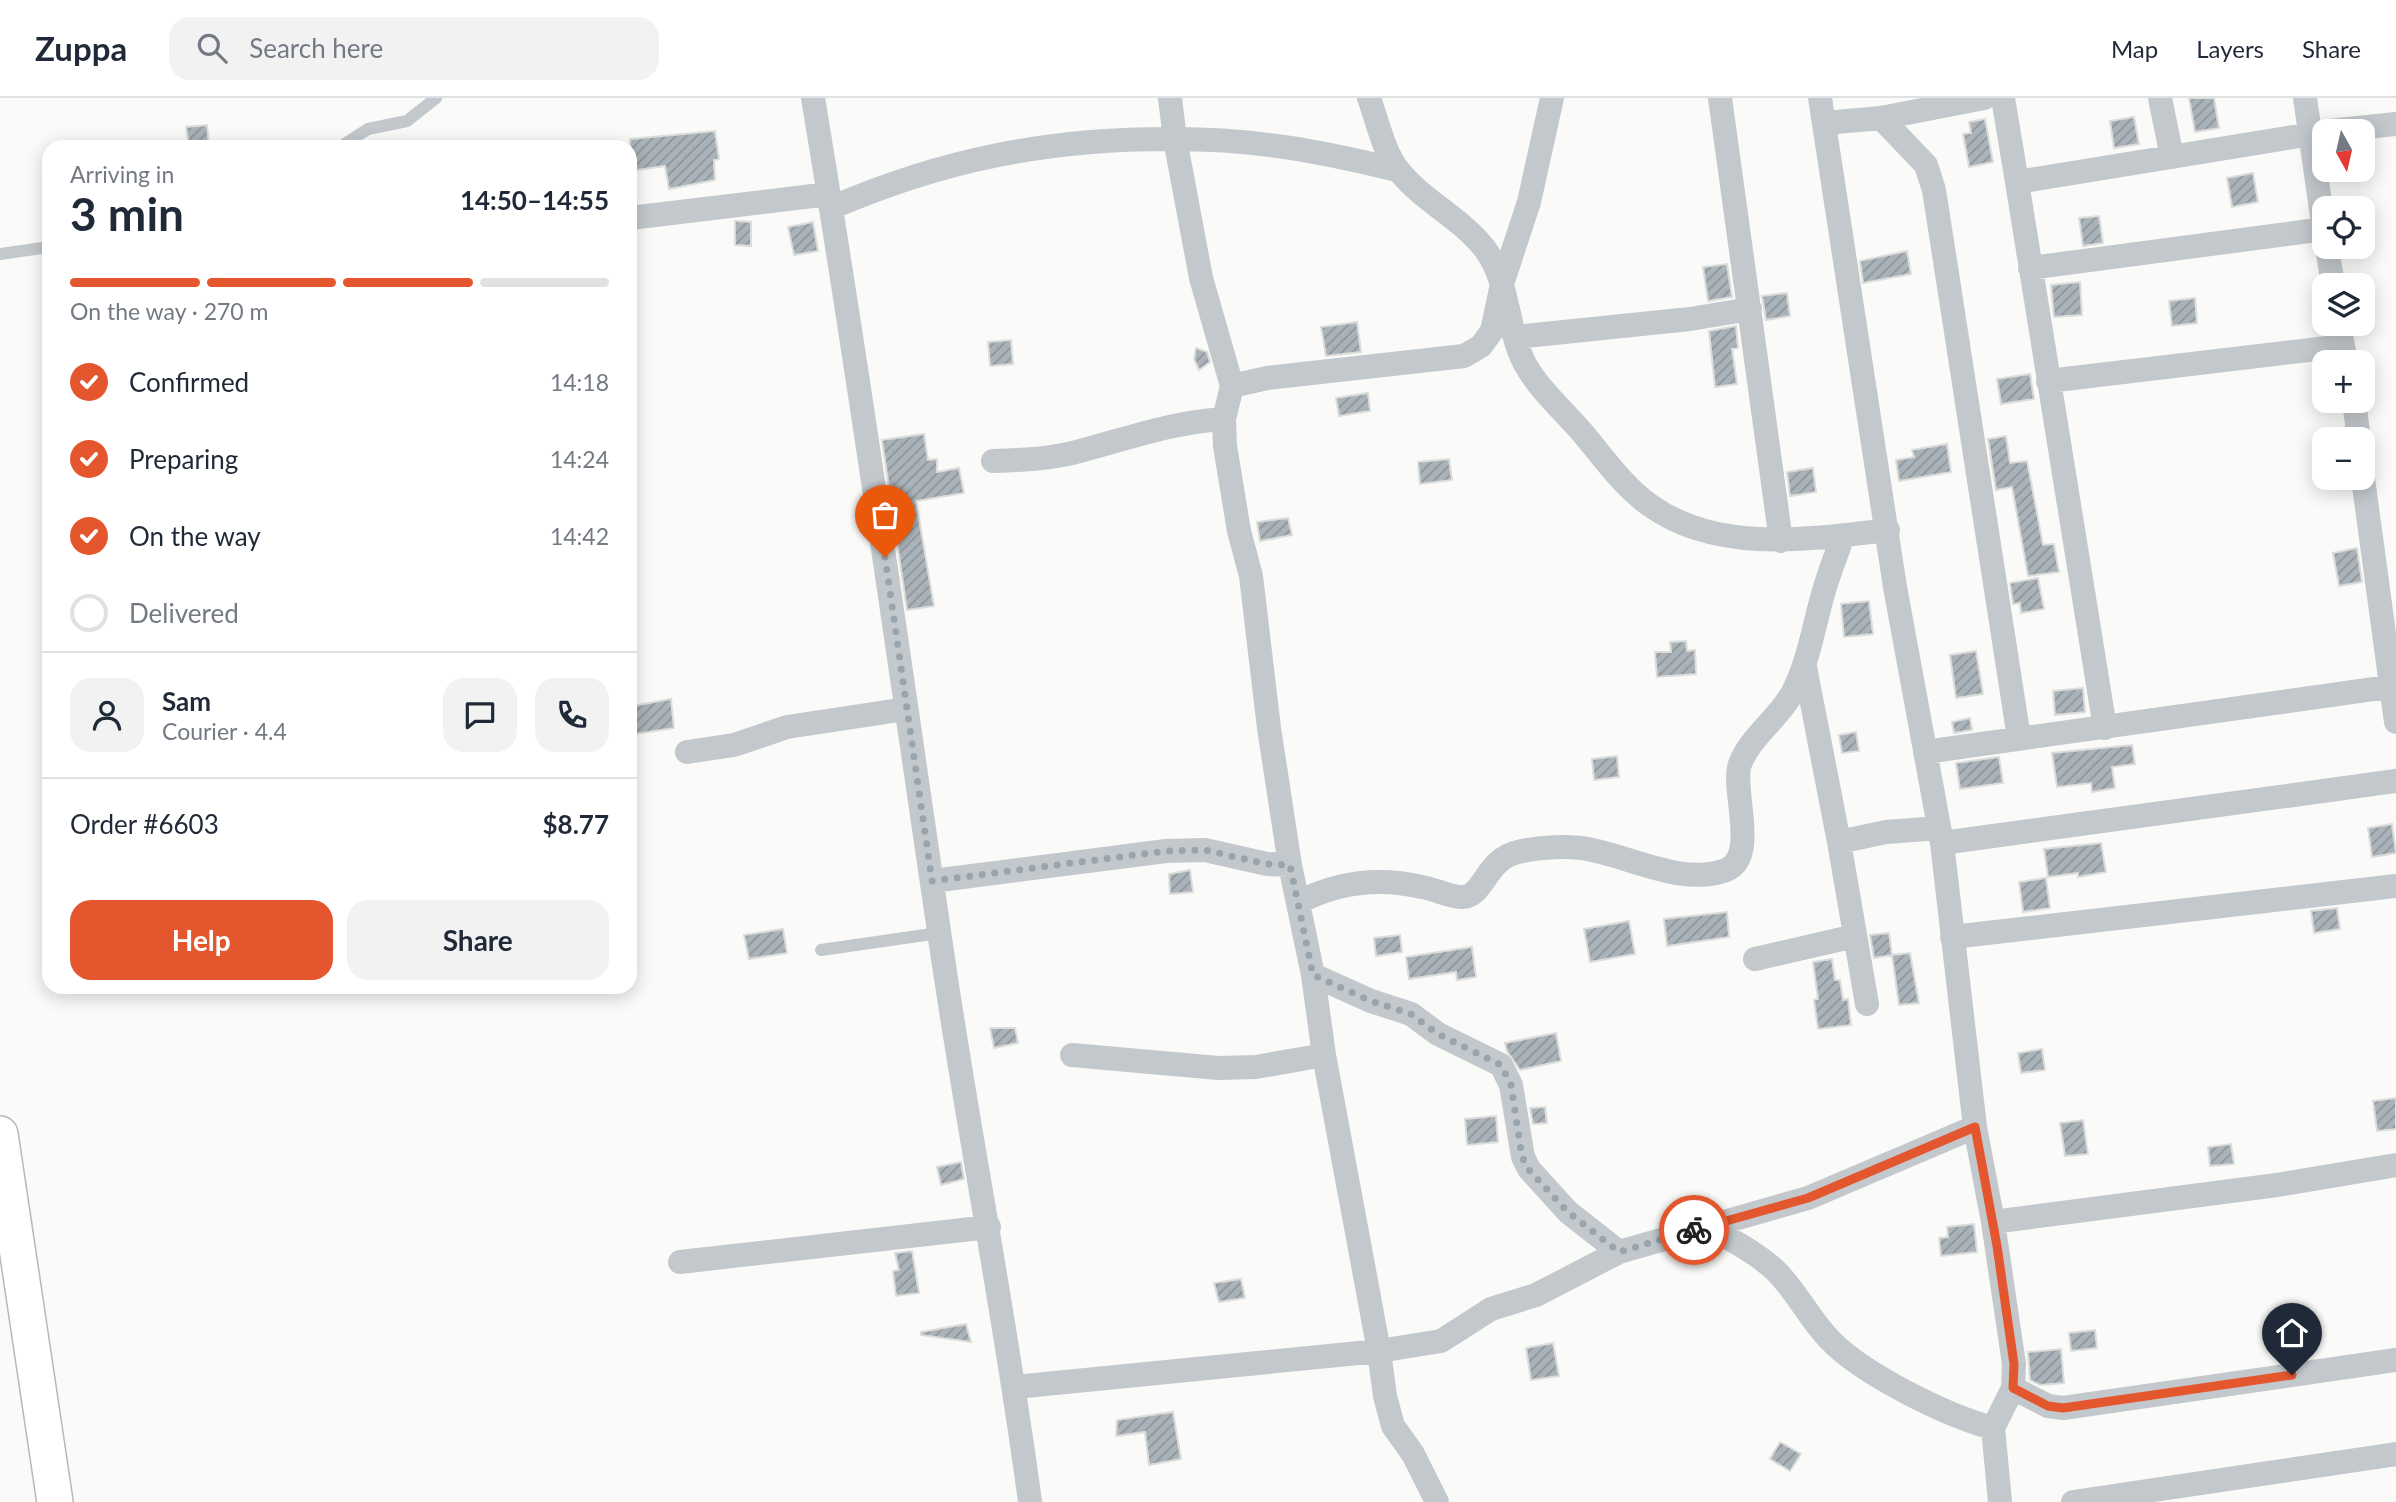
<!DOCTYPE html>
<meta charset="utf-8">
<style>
:root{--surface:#fff;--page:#f2f2f3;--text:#1f2937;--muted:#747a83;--line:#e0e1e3;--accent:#e4572e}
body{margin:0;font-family:Lato,sans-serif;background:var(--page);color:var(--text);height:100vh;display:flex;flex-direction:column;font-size:26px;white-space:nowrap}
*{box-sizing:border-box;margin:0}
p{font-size:23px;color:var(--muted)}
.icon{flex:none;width:38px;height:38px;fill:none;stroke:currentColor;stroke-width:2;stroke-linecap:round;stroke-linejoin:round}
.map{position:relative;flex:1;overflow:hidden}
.drawer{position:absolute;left:42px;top:42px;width:595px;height:854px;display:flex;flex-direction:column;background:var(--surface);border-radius:21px;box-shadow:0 4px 18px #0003}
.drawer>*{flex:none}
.needle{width:46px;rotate:172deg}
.tools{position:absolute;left:2312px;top:21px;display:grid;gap:14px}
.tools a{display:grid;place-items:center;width:63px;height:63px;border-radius:14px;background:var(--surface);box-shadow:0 4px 18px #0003;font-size:35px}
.pin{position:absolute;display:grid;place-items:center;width:60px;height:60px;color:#fff;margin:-72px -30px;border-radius:50% 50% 50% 0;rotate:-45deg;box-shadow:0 0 7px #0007}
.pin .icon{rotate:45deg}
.courier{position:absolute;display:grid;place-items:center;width:70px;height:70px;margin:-35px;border:5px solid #e4572e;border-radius:50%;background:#fff;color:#222;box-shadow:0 2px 9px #0007}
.overview em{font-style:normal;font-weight:700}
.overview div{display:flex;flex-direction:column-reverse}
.overview{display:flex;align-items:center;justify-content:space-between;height:119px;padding:0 28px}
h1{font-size:46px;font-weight:700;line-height:52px}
.bar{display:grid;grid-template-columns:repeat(4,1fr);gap:10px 7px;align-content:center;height:84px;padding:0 28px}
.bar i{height:9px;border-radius:5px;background:var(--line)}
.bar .current{background:var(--accent)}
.bar p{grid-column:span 4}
.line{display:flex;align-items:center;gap:18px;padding:0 28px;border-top:2px solid var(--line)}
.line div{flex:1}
.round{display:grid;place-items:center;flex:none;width:74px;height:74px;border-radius:21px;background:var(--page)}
ol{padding:0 28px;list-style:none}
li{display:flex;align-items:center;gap:21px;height:77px}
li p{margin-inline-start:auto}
li .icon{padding:7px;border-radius:50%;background:var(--accent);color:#fff;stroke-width:4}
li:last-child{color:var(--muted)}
li i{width:38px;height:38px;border:4px solid var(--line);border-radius:50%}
.cta{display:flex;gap:14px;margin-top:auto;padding:14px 28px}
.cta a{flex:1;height:80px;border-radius:21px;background:var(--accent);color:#fff;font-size:28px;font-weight:700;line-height:80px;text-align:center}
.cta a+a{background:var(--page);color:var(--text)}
header{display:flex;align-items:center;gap:42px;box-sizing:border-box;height:98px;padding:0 35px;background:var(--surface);border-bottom:2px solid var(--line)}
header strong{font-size:33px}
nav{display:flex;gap:38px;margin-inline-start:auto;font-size:24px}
.search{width:490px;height:63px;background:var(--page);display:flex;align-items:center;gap:18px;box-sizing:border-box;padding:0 24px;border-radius:21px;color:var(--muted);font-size:26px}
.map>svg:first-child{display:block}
.building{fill:url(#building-hatch);stroke:#dcdcda;stroke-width:2}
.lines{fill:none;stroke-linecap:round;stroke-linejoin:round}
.secondary-casing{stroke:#b3babf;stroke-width:38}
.service{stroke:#c3c8cc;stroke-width:12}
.minor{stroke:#c3c8cc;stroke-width:24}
.secondary{stroke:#fff;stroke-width:35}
.done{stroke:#99a4ac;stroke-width:7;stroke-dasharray:0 12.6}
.route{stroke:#e4572e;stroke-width:9}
</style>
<header>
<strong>Zuppa</strong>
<div class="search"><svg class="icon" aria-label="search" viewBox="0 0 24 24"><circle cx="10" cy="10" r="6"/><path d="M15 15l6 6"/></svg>Search here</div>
<nav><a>Map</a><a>Layers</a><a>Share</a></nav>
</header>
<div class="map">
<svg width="2396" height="1404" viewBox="0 0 2396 1404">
<defs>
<pattern id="building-hatch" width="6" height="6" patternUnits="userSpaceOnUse" patternTransform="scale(1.75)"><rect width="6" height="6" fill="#aab3b9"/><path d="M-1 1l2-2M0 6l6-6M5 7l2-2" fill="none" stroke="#8e969c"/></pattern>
</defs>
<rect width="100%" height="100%" fill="#fafaf8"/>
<path class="building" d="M2189,0H2214L2219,30L2195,34Z
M2134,19L2139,46L2114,50L2110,23Z
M1985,21L1993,64L1969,69L1963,36L1971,35L1969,24Z
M207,27L209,47L189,49L186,29Z
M715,33L719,61L714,62L715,82L669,91L665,68L630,73V41Z
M2253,75L2258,104L2232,109L2227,80Z
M2099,118L2103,145L2083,148L2079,120Z
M735,123L751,124V148L735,147Z
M813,124L818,153L794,157L788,129Z
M1907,153L1911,176L1863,185L1860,163Z
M1727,166L1732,199L1708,203L1703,169Z
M2080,184L2082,217L2054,219L2051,187Z
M1787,195L1790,218L1766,222L1762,198Z
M2195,200L2197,225L2172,228L2169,203Z
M1357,224L1361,254L1326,258L1321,229Z
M1736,228L1738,250L1732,251L1737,286L1715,289L1709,233Z
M1011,242L1013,266L990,268L988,244Z
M1196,250L1207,254L1210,264L1199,272L1194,261Z
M2030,276L2034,301L2001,306L1997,281Z
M1368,295L1370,313L1339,318L1336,300Z
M924,336L928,362L937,361V374L959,370L964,395L916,403L934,508L907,512L882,342Z
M2006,338L2010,365L2027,363L2043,447L2054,446L2059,474L2028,478L2012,389L1996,392L1988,341Z
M1947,346L1951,374L1899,383L1896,362L1914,359L1912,352Z
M1449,361L1452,382L1420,386L1418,364Z
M1813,370L1816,394L1790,398L1787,374Z
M1288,420L1292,437L1260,443L1257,424Z
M2357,450L2362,484L2339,488L2333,455Z
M2038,480L2044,511L2021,515L2020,505L2013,506L2010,485Z
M1869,503L1873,536L1844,539L1841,506Z
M1686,543L1687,553L1695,552L1696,576L1657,579L1655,554H1671L1670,544Z
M1976,553L1983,596L1956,600L1950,557Z
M2083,590L2085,614L2055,617L2053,593Z
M671,601L674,630L635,636L632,608Z
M1970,620L1972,632L1954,635L1952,624Z
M1856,634L1859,653L1842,655L1839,637Z
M2132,647L2135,666L2112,669L2115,690L2092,694L2091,685L2057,689L2052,655Z
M1617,658L1619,679L1594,682L1592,661Z
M1999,659L2003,685L1960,691L1956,665Z
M2392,726L2396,755L2372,759L2368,730Z
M2101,745L2106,774L2078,779V775L2048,779L2044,751Z
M1190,772L1193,794L1170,796L1169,776Z
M2046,780L2050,810L2023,814L2019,784Z
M2337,810L2340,831L2314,835L2311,813Z
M1727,814L1729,839L1667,848L1664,821Z
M1629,823L1635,856L1590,864L1584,831Z
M783,831L787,855L749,861L744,837Z
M1889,835L1892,857L1874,860L1870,837Z
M1400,837L1402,854L1376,858L1374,840Z
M1472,849L1476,879L1457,882L1456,874L1409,881L1406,859Z
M1910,855L1919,905L1899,907L1892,857Z
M1832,861L1835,882H1840L1843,902L1848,901L1851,927L1818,931L1814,902L1818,901L1813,864Z
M990,930H1015L1018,945L994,950Z
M1556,935L1561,963L1520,972L1507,953L1505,945Z
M2042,951L2045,972L2021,975L2018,955Z
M2396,1000V1031L2377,1033L2373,1003Z
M1545,1009L1547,1025L1533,1026L1530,1010Z
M1496,1018L1498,1044L1467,1047L1465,1021Z
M2083,1022L2088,1056L2065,1058L2060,1025Z
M2231,1046L2234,1066L2210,1068L2208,1049Z
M961,1064L964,1081L941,1087L937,1069Z
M1974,1126L1977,1154L1941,1158L1939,1140L1948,1139L1947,1129Z
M912,1153L919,1195L896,1198L893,1173L899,1172L895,1155Z
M1241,1181L1245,1200L1219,1204L1214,1185Z
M966,1226L971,1244L921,1237V1234Z
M2095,1232L2097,1250L2071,1253L2069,1235Z
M1553,1245L1559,1278L1531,1282L1526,1250Z
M2061,1251L2064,1285L2040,1287L2030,1282L2028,1254Z
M1173,1314L1181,1361L1149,1367L1145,1334L1116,1338L1117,1322Z
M1780,1344L1801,1356L1790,1373L1770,1361Z"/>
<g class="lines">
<g class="secondary-casing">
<path id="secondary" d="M0,1036L55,1404"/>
</g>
<path class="service" d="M340,49L368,31L407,23L436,0
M0,156L49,149
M821,852L939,835"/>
<path class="minor" d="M813,0C859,277 898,555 939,833C966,1024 1005,1213 1030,1404
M1170,0L1175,41C1255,41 1319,53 1397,72
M1369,0C1377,22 1384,55 1399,73C1423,103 1461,120 1485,151C1510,185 1506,230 1525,266C1540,293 1566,315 1586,339C1606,363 1625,390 1651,408C1719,456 1811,441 1888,432
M1720,0L1781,443
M1820,0L1895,489L1942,745L1975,1029L1993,1124L2014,1266L2013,1290L1993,1330L2000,1404
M2003,0L2017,84L2324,34
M2160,0L2172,59
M2305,0L2324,132
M1881,20L1926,67L1934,92L2019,640
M1825,25L1881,20L1984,0
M2329,33L2396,26
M2017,84L2105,630
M831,110C944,61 1052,40 1175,41L1201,180L1232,288L1224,321L1225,348L1239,433L1251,478L1269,630L1290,767L1313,877L1324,957L1379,1253L1015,1289
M630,120L829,96
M2327,149L2333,187
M2030,170L2324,131
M2339,226L2346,264
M1515,239L1690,221L1750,211
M2048,283L2343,248
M1232,288L1267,280L1464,258L1481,248L1492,233L1502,186L1529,104L1552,0
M2354,303L2359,341
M993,363C1022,362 1052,361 1080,353C1129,340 1173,324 1224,321
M2362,373L2396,624
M1805,569L1839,744
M687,654L734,647L787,629L906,611
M1925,654L2396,588
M1942,745L2396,683
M932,783L1166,753L1205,752L1267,766L1290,767
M1299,804C1338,784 1379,779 1422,789C1435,791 1452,800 1463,799C1484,798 1486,761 1518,754C1539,749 1571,747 1592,752C1633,760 1684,788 1726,772C1759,759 1731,690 1740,666C1750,639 1780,619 1793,594C1812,556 1815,516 1829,477C1833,464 1839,451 1843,437
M1952,839L2396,788
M1755,861L1855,838
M1313,877L1371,903L1411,916L1438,936L1501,967L1511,987L1523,1059L1529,1071L1568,1114L1619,1154
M1867,906L1839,744L1886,734L1939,730
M1072,957L1218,970L1256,969L1324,957
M1993,1124L2277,1087L2396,1067
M1709,1129C1731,1142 1757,1155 1776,1173C1796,1193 1809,1220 1829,1241C1862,1276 1947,1318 1993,1330
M680,1164L989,1129
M2013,1290L2048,1308L2063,1310L2396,1262
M1437,1404L1413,1356L1393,1328L1385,1298L1379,1253L1441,1243L1491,1211L1536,1197L1619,1154L1808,1100L1975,1029
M2073,1404L2396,1356"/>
<use href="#secondary" class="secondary"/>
</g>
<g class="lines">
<path class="done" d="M885,459L932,783L1166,753L1205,752L1266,766L1290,767L1313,877L1371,903L1411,916L1438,936L1501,967L1511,987L1522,1059L1529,1072L1568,1114L1619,1154L1694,1132"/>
<path class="route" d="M1694,1132L1808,1100L1975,1029L1997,1148L2014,1266L2013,1290L2048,1308L2063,1310L2292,1277"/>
</g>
</svg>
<div class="tools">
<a><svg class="needle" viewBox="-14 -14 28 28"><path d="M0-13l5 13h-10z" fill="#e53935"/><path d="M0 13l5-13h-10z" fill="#747a83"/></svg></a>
<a><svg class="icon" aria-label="locate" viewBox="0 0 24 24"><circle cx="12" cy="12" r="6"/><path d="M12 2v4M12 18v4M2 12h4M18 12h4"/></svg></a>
<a><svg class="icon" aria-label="layers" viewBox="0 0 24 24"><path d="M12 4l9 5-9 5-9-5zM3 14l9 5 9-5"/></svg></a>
<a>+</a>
<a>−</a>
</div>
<div class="pin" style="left:885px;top:459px;background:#ea580c"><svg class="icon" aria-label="bag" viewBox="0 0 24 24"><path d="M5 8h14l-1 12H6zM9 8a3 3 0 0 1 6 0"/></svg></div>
<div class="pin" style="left:2292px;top:1277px;background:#1f2937"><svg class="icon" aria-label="home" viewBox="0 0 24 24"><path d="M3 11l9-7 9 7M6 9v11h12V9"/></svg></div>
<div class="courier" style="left:1694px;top:1132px"><svg class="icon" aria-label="bike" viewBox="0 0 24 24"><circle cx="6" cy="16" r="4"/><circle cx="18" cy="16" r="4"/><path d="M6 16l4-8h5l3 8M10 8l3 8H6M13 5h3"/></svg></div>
<section class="drawer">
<div class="overview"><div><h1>3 min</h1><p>Arriving in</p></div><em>14:50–14:55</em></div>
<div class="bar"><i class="current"></i><i class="current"></i><i class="current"></i><i></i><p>On the way · 270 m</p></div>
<ol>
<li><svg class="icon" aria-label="check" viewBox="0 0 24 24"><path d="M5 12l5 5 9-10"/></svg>Confirmed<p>14:18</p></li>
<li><svg class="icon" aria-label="check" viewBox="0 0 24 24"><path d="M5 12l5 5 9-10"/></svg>Preparing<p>14:24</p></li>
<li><svg class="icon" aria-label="check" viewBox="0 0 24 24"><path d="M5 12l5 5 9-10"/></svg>On the way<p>14:42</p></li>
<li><i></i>Delivered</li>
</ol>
<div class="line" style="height:126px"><a class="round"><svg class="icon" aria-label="person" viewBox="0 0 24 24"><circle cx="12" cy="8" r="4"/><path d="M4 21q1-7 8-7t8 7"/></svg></a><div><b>Sam</b><p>Courier · 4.4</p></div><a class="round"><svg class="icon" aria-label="chat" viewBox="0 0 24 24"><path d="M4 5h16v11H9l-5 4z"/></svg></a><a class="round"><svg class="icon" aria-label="phone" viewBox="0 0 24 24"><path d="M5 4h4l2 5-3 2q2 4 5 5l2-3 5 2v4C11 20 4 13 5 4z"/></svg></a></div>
<div class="line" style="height:91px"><div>Order #6603</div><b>$8.77</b></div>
<div class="cta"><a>Help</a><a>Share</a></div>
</section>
</div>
